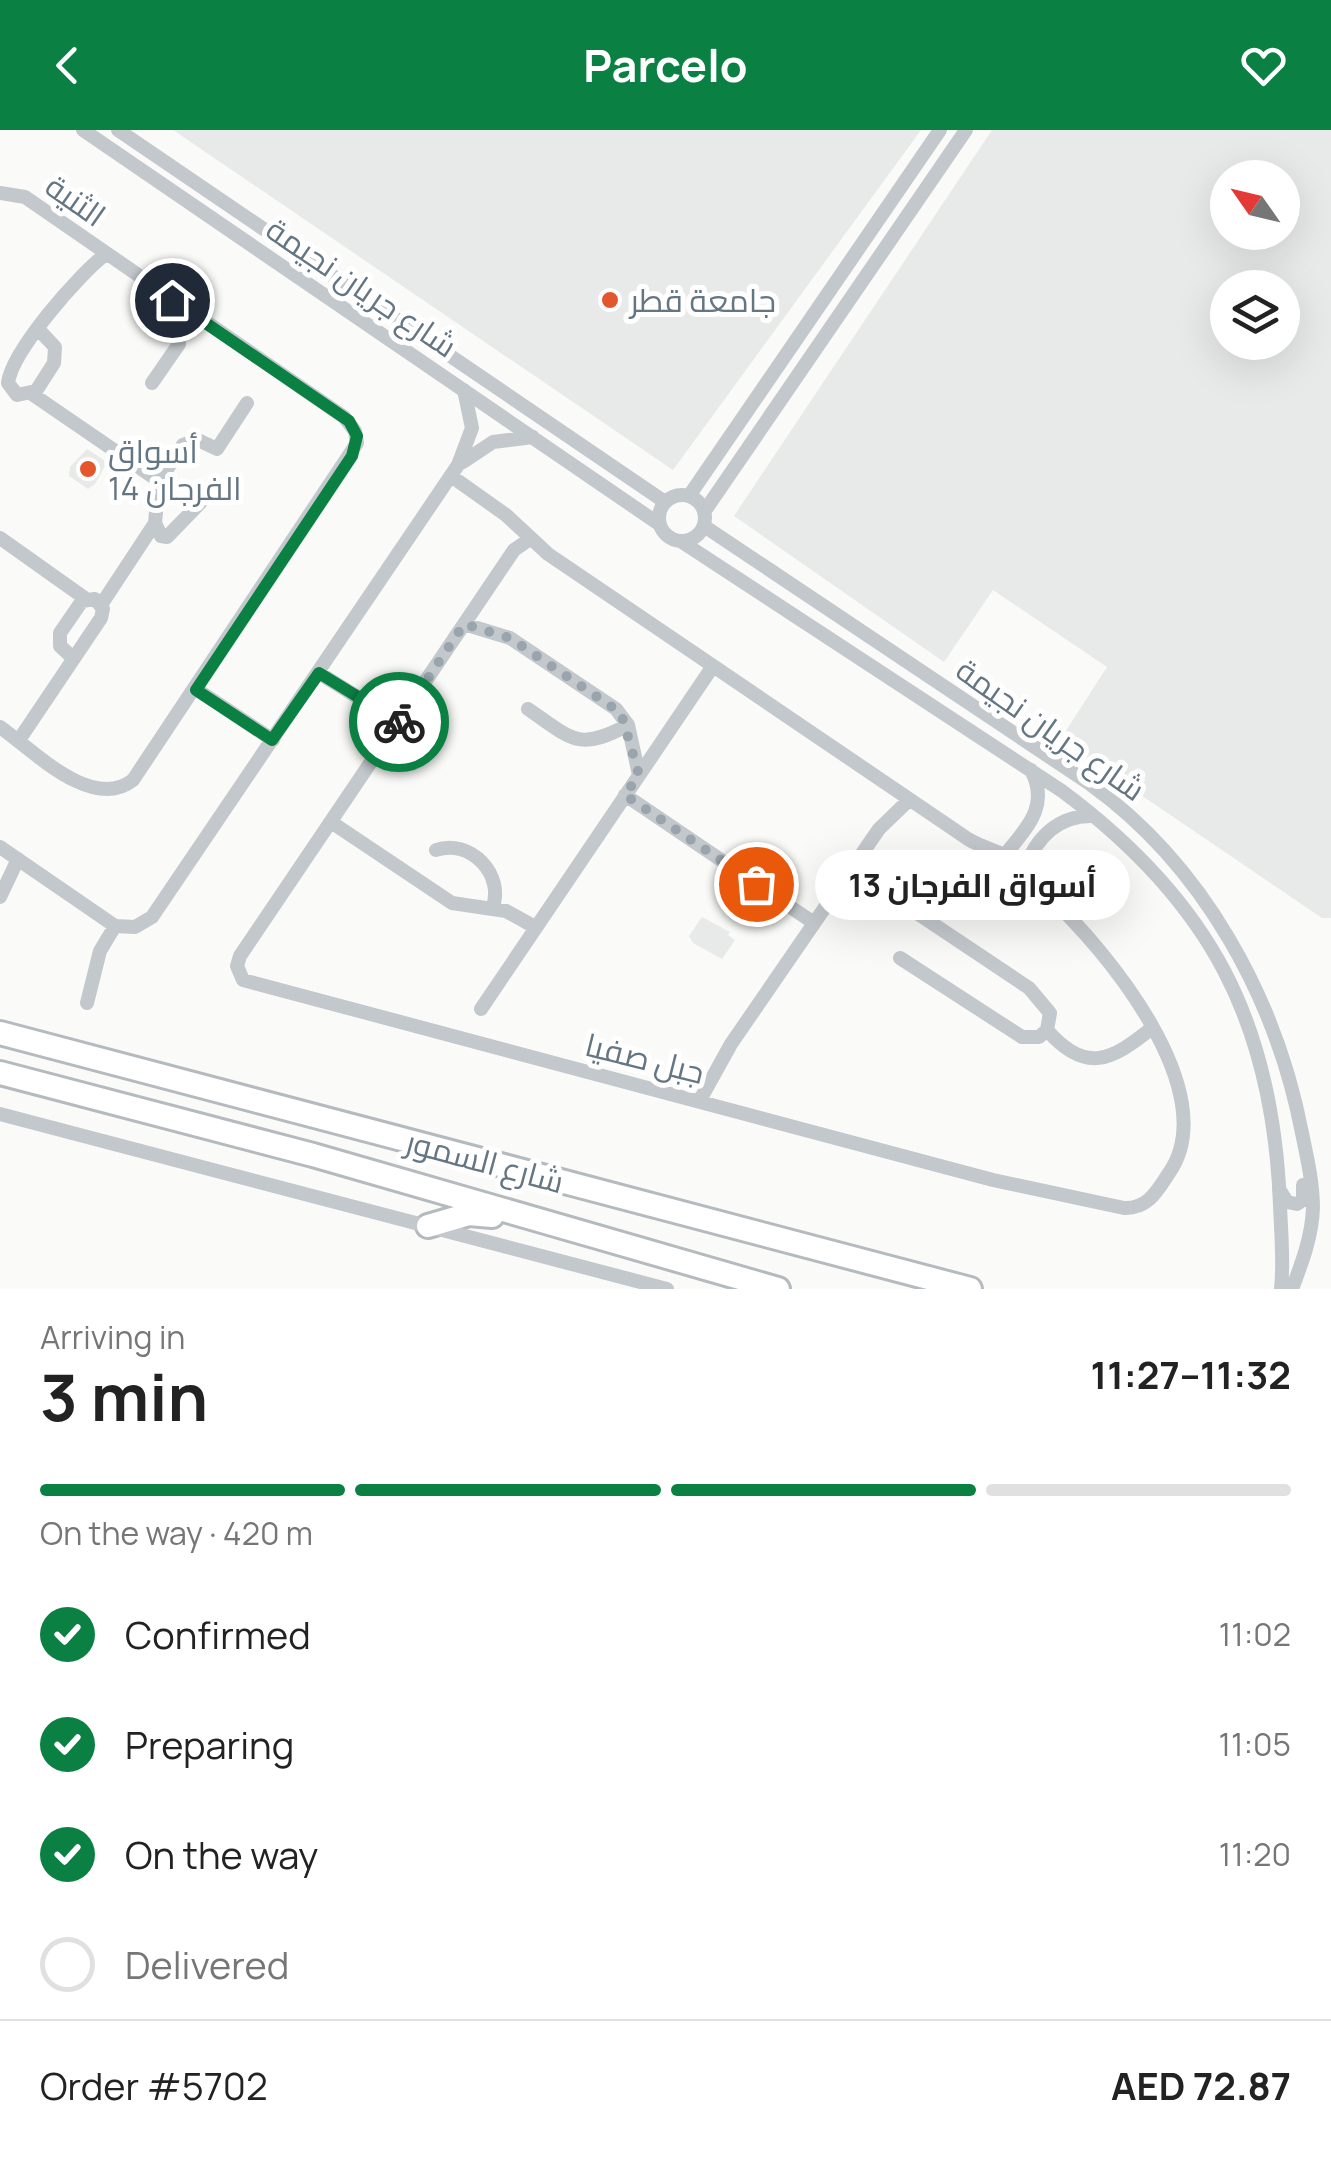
<!DOCTYPE html>
<meta charset="utf-8">
<style>
:root{--surface:#fff;--page:#f6f6f6;--text:#222;--muted:#767676;--line:#e0e0e0;--accent:#0b8043}
body{margin:0;font-family:Manrope,Cairo,sans-serif;background:var(--page);color:var(--text);height:100vh;display:flex;flex-direction:column;font-size:38px;white-space:nowrap}
*{box-sizing:border-box;margin:0}
p{font-size:32px;color:var(--muted)}
.icon{flex:none;width:55px;height:55px;fill:none;stroke:currentColor;stroke-width:2;stroke-linecap:round;stroke-linejoin:round}
.map{position:relative;height:1159px;overflow:hidden}
.panel{display:flex;flex-direction:column;background:var(--surface);flex:1}
.panel>*{flex:none}
.needle{width:65px;rotate:304deg}
.tools{position:absolute;left:1210px;top:30px;display:grid;gap:20px}
.tools a{display:grid;place-items:center;width:90px;height:90px;border-radius:50%;background:var(--surface);box-shadow:0 10px 40px #0002;font-size:50px}
.pin{position:absolute;display:grid;place-items:center;width:85px;height:85px;color:#fff;margin:-42px;border:5px solid #fff;border-radius:50%;box-shadow:0 2px 10px #0007}
.courier{position:absolute;display:grid;place-items:center;width:100px;height:100px;margin:-50px;border:8px solid #0b8043;border-radius:50%;background:#fff;color:#222;box-shadow:0 2px 12px #0007}
.bubble{position:absolute;height:70px;border-radius:35px;background:var(--surface);box-shadow:0 10px 40px #0002;font-size:32px;font-weight:700;line-height:70px;text-align:center}
.summary em{font-style:normal;font-weight:700}
.summary div{display:flex;flex-direction:column-reverse}
.summary{display:flex;align-items:center;justify-content:space-between;height:170px;padding:0 40px}
h1{font-size:65px;font-weight:700;line-height:75px}
.bar{display:grid;grid-template-columns:repeat(4,1fr);gap:15px 10px;align-content:center;height:120px;padding:0 40px}
.bar i{height:12px;border-radius:8px;background:var(--line)}
.bar .on{background:var(--accent)}
.bar p{grid-column:span 4}
.line{display:flex;align-items:center;gap:25px;padding:0 40px;border-top:2px solid var(--line)}
.line div{flex:1}
ol{padding:0 40px;list-style:none}
li{display:flex;align-items:center;gap:30px;height:110px}
li p{margin-inline-start:auto}
li .icon{padding:10px;border-radius:50%;background:var(--accent);color:#fff;stroke-width:4}
li:last-child{color:var(--muted)}
li i{width:55px;height:55px;border:5px solid var(--line);border-radius:50%}
header{display:flex;justify-content:space-between;align-items:center;height:130px;padding:0 40px;background:var(--accent);color:#fff;font-size:45px;font-weight:700}
.map>svg:first-child{display:block}
.built{fill:#e8e9e9;fill-rule:evenodd}
.lines{fill:none;stroke-linecap:round;stroke-linejoin:round}
.primary-casing{stroke:#b5babe;stroke-width:28}
.minor{stroke:#c3c8cc;stroke-width:14}
.primary{stroke:#fff;stroke-width:22}
.done{stroke:#99a4ac;stroke-width:10;stroke-dasharray:0 18}
.route{stroke:#0b8043;stroke-width:12}
.poi-dot{fill:#e4572e;stroke:#fff;stroke-width:4}
.labels{text-anchor:middle;dominant-baseline:central;stroke-width:10;stroke-linejoin:round;paint-order:stroke}
.street-label{font-size:32px;fill:#657683;stroke:#fff}
.poi-label{font-size:32px;fill:#657683;stroke:#fff;text-anchor:start}
</style>
<header><svg class="icon" aria-label="back" viewBox="0 0 24 24"><path d="M15 5l-7 7 7 7"/></svg>Parcelo<svg class="icon" aria-label="heart" viewBox="0 0 24 24"><path d="M12 20l-8-8c-3-5 5-10 8-4 3-6 11-1 8 4z"/></svg></header>
<div class="map">
<svg width="1331" height="1159" viewBox="0 0 1331 1159">
<rect width="100%" height="100%" fill="#fafaf8"/>
<path class="built" d="M173,0H921L673,340Z
M992,0H1331V788H1322L1060,610L1107,537L993,460L944,532L734,386ZM1228,48H1282V102H1228ZM1228,158H1282V212H1228Z
M87,319L107,332L95,354L88,359L69,346L70,337Z
M702,787L730,802L728,805L735,810L722,829L693,813L689,806Z"/>
<g class="lines">
<g class="primary-casing">
<path id="primary" d="M0,903L970,1159
M0,943L313,1025L778,1159
M428,1096L469,1084L492,1086"/>
</g>
<path class="minor" d="M83,0L659,394
M118,0L665,372
M0,63L25,67L344,287L355,301L357,313L133,650C92,682 34,621 0,597
M39,200L55,217L54,233L36,261L17,265L8,253C12,221 79,144 106,124
M152,253L179,214L169,185L173,171
M32,264L159,351
M463,332L493,312L533,307
M451,346L506,385L548,424L968,709C984,719 1002,721 1017,732C1030,741 1037,755 1048,766C1106,819 1225,963 1169,1043C1157,1061 1148,1079 1124,1078L993,1050L243,850L237,836L240,826L514,420L530,409
M659 388a23 23 0 1 1 46 0a23 23 0 1 1-46 0Z
M689,366L940,0
M704,382L966,0
M155,393L161,406L167,407L200,373
M704,396L1090,654C1203,735 1276,868 1302,1003C1307,1027 1313,1053 1313,1078C1312,1106 1302,1133 1292,1159
M0,408L86,469
M682,412L1062,661C1211,772 1273,892 1280,1075C1281,1103 1284,1132 1281,1159
M101,475L155,393L159,351L183,315L198,310L217,319L247,273
M464,494L510,508L616,579L628,595L639,645
M319,543L399,593
M196,559L273,610
M528,579C572,609 578,622 628,595
M19,610L101,488L103,479L95,469L82,471L60,503V516L73,528
M625,665L814,793
M331,692L452,773L506,781L535,797
M0,717L115,796L135,797L152,787L458,335L472,298L464,260
M436,720C470,708 506,745 492,779
M1005,725C1027,697 1050,676 1031,640
M851,739L1029,858L1050,883L1047,900L1039,907H1022L900,828
M1025,739C1036,707 1059,685 1093,686
M0,767L18,729
M87,873L100,821L115,796
M481,879L713,536
M1047,900C1086,945 1112,930 1152,898
M700,970L731,914L879,699L909,670
M0,984L667,1159
M1279,1059L1287,1072L1297,1074L1303,1070V1055"/>
<use href="#primary" class="primary"/>
</g>
<g class="lines">
<path class="done" d="M399,592L464,494L510,508L621,583L639,645L625,665L756,754"/>
<path class="route" d="M172,170L349,291L357,306L352,326L196,560L272,610L319,543L399,592"/>
</g>
<g class="poi-dot">
<circle cx="610" cy="170" r="10"/>
<circle cx="88" cy="339" r="10"/>
</g>
<g class="labels">
<g class="street-label">
<text transform="translate(76 70) rotate(35)">الثنية</text>
<text transform="translate(362 157) rotate(34)">شارع جريان نجيمة</text>
<text transform="translate(1051 599) rotate(35)">شارع جريان نجيمة</text>
<text transform="translate(645 928) rotate(14)">جبل صفيا</text>
<text transform="translate(485 1031) rotate(15)">شارع السمور</text>
</g>
<g class="poi-label">
<text x="630" y="170">جامعة قطر</text>
<text x="108" y="321">أسواق<tspan x="108" dy="37">الفرجان 14</tspan></text>
</g>
</g>
</svg>
<div class="tools">
<a><svg class="needle" viewBox="-14 -14 28 28"><path d="M0-13l5 13h-10z" fill="#e53935"/><path d="M0 13l5-13h-10z" fill="#767676"/></svg></a>
<a><svg class="icon" aria-label="layers" viewBox="0 0 24 24"><path d="M12 4l9 5-9 5-9-5zM3 14l9 5 9-5"/></svg></a>
</div>
<div class="pin" style="left:756px;top:754px;background:#ea580c"><svg class="icon" aria-label="bag" viewBox="0 0 24 24"><path d="M5 8h14l-1 12H6zM9 8a3 3 0 0 1 6 0"/></svg></div>
<div class="pin" style="left:172px;top:170px;background:#1f2937"><svg class="icon" aria-label="home" viewBox="0 0 24 24"><path d="M3 11l9-7 9 7M6 9v11h12V9"/></svg></div>
<div class="courier" style="left:399px;top:592px"><svg class="icon" aria-label="bike" viewBox="0 0 24 24"><circle cx="6" cy="16" r="4"/><circle cx="18" cy="16" r="4"/><path d="M6 16l4-8h5l3 8M10 8l3 8H6M13 5h3"/></svg></div>
<div class="bubble" style="left:815px;top:720px;width:315px">أسواق الفرجان 13</div>
</div>
<section class="panel">
<div class="summary"><div><h1>3 min</h1><p>Arriving in</p></div><em>11:27–11:32</em></div>
<div class="bar"><i class="on"></i><i class="on"></i><i class="on"></i><i></i><p>On the way · 420 m</p></div>
<ol>
<li><svg class="icon" aria-label="check" viewBox="0 0 24 24"><path d="M5 12l5 5 9-10"/></svg>Confirmed<p>11:02</p></li>
<li><svg class="icon" aria-label="check" viewBox="0 0 24 24"><path d="M5 12l5 5 9-10"/></svg>Preparing<p>11:05</p></li>
<li><svg class="icon" aria-label="check" viewBox="0 0 24 24"><path d="M5 12l5 5 9-10"/></svg>On the way<p>11:20</p></li>
<li><i></i>Delivered</li>
</ol>
<div class="line" style="height:130px"><div>Order #5702</div><b>AED 72.87</b></div>
</section>
